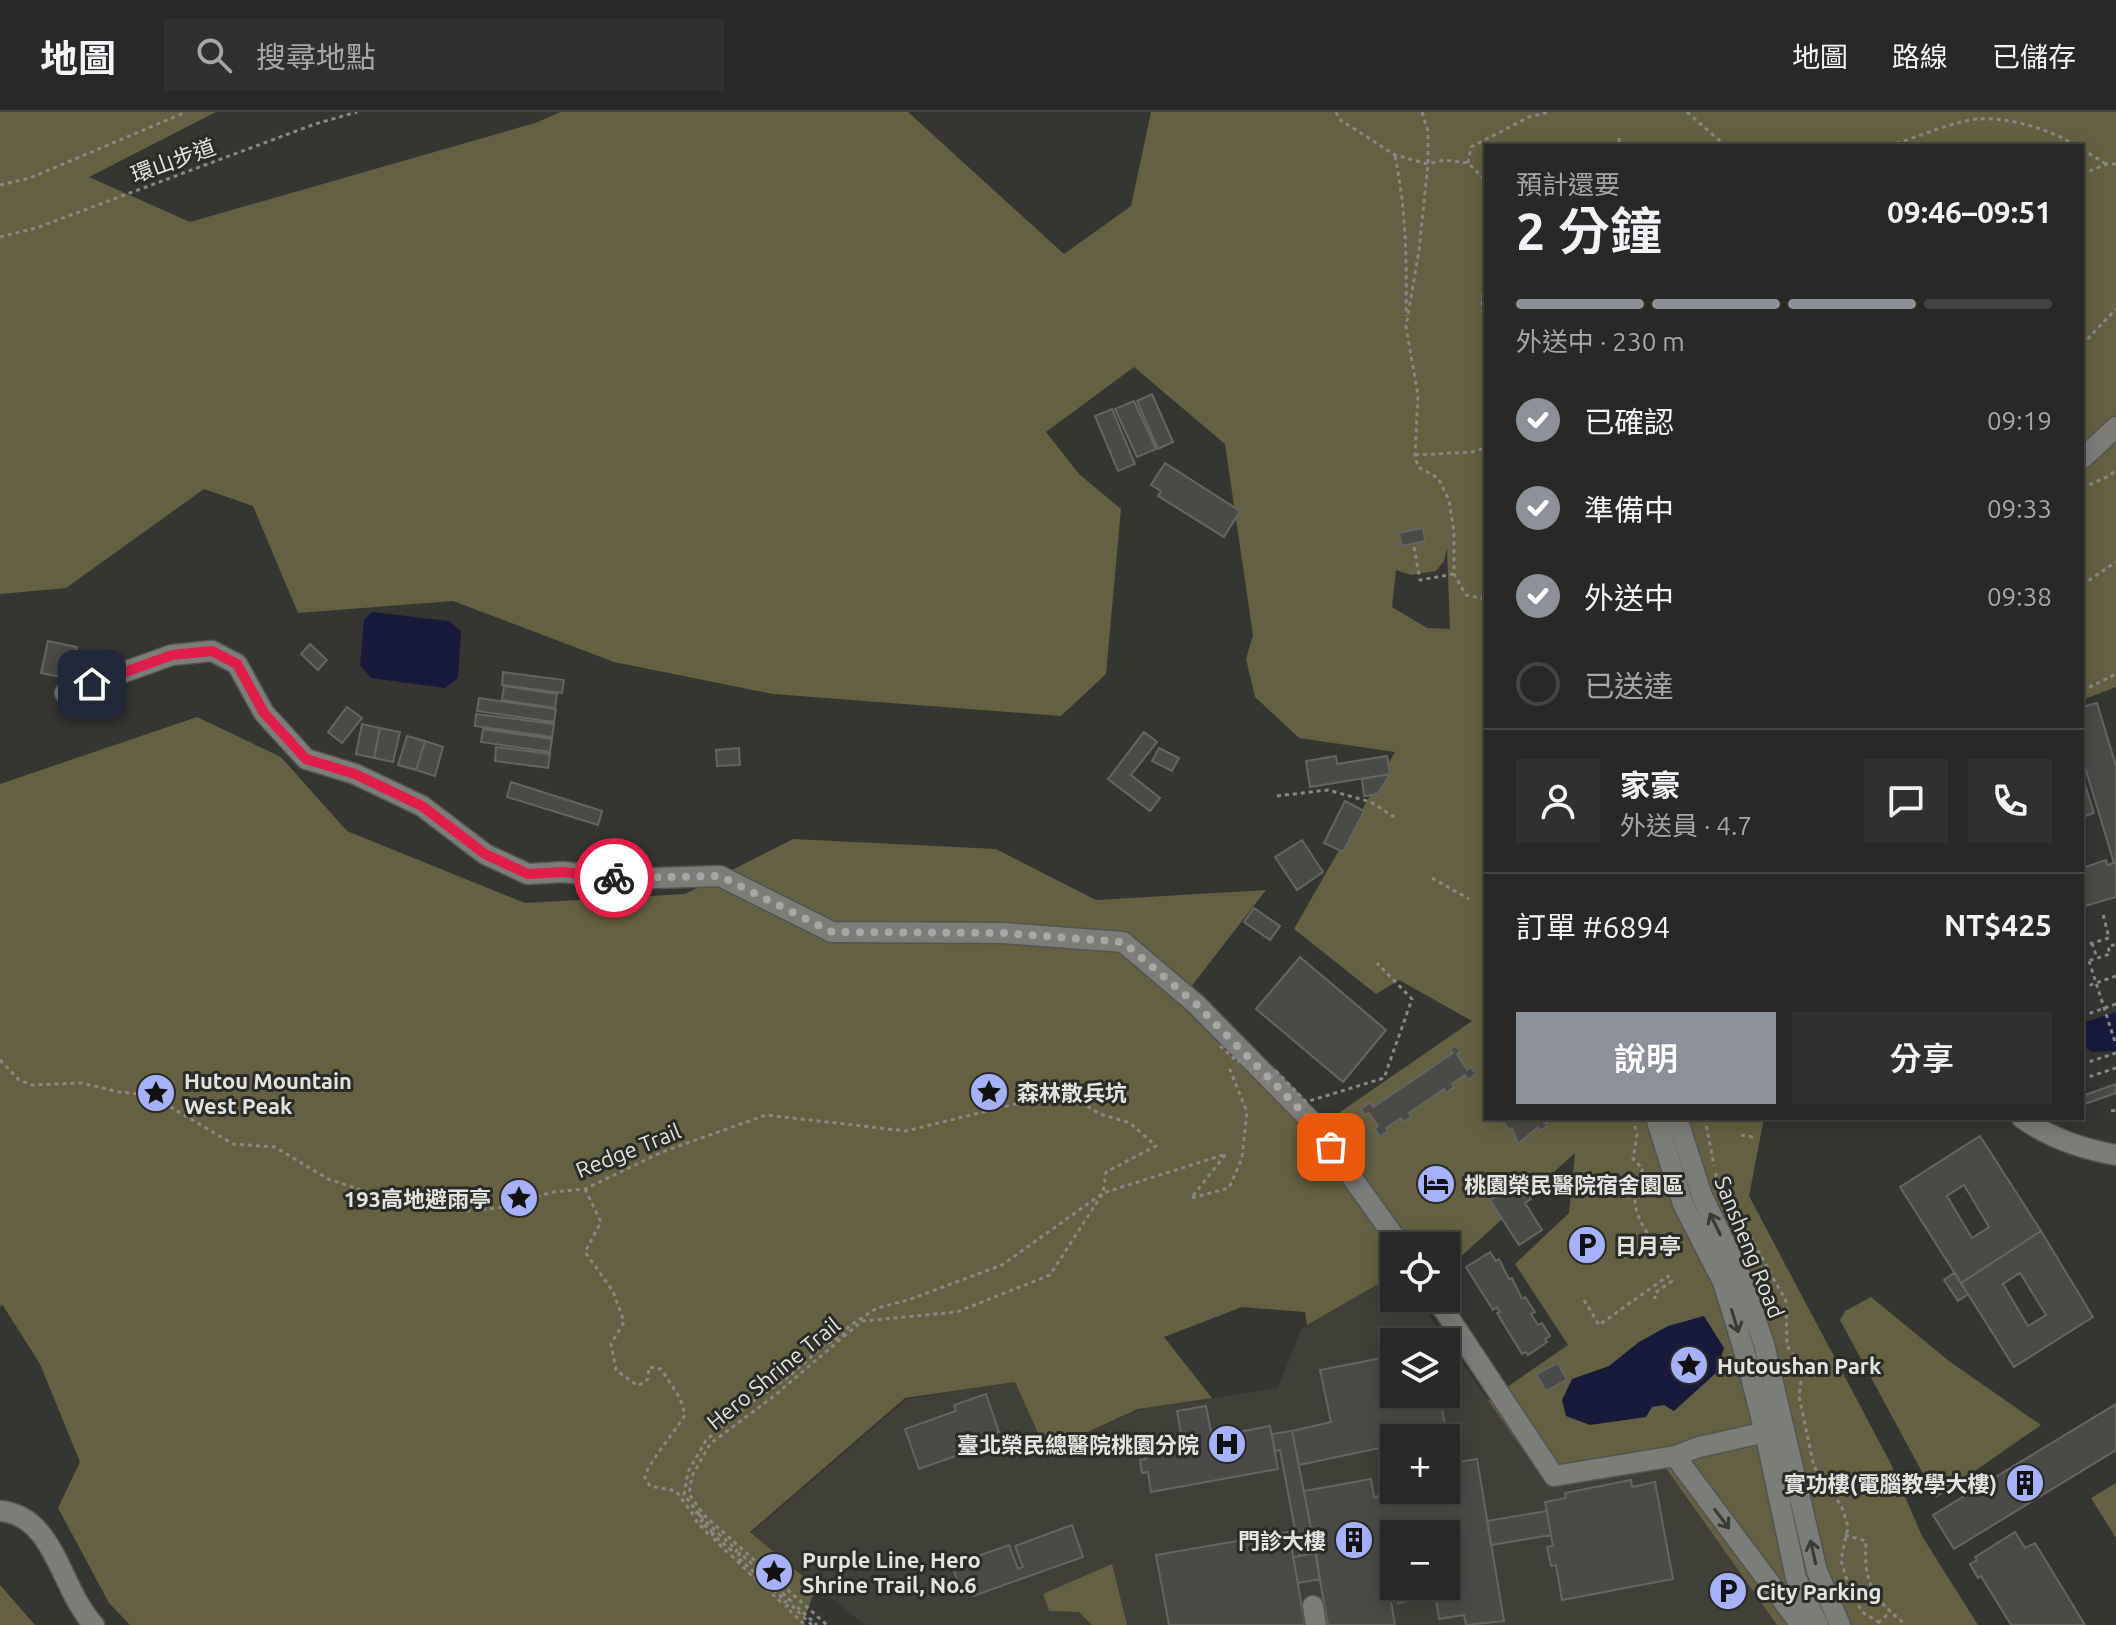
<!DOCTYPE html>
<html lang="zh-TW">
<meta charset="utf-8">
<style>
:root{--surface:#282826;--page:#30302e;--text:#f1f3f6;--muted:#a5a6a7;--line:#444443;--accent:#8c9099}
body{margin:0;font-family:Ubuntu,"Noto Sans TC",sans-serif;background:var(--page);color:var(--text);height:100vh;display:flex;flex-direction:column;font-size:30px;white-space:nowrap}
*{box-sizing:border-box;margin:0}
p{font-size:26px;color:var(--muted)}
.icon{flex:none;width:44px;height:44px;fill:none;stroke:currentColor;stroke-width:2;stroke-linecap:round;stroke-linejoin:round}
.map{position:relative;flex:1;overflow:hidden}
.side{position:absolute;left:1484px;top:32px;width:600px;height:976px;display:flex;flex-direction:column;background:var(--surface);border-radius:0px;box-shadow:0 4px 20px #0003,0 0 0 2px var(--line)}
.side>*{flex:none}
.fabs{position:absolute;left:1380px;top:1120px;display:grid;gap:16px}
.fabs a{display:grid;place-items:center;width:80px;height:80px;border-radius:0px;background:var(--surface);box-shadow:0 4px 20px #0003,0 0 0 2px var(--line);font-size:40px}
.pin{position:absolute;display:grid;place-items:center;width:68px;height:68px;color:#fff;margin:-34px;border-radius:16px;box-shadow:0 4px 12px #0006}
.courier{position:absolute;display:grid;place-items:center;width:80px;height:80px;margin:-40px;border:6px solid #e11d48;border-radius:50%;background:#fff;color:#222;box-shadow:0 2px 10px #0007}
.headline em{font-style:normal;font-weight:600}
.headline div{display:flex;flex-direction:column-reverse}
.headline{display:flex;align-items:center;justify-content:space-between;height:136px;padding:0 32px}
h1{font-size:52px;font-weight:600;line-height:60px}
.bar{display:grid;grid-template-columns:repeat(4,1fr);gap:12px 8px;align-content:center;height:96px;padding:0 32px}
.bar i{height:10px;border-radius:6px;background:var(--line)}
.bar .current{background:var(--accent)}
.bar p{grid-column:span 4}
.line{display:flex;align-items:center;gap:20px;padding:0 32px;border-top:2px solid var(--line)}
.line div{flex:1}
.round{display:grid;place-items:center;flex:none;width:84px;height:84px;border-radius:0px;background:var(--page)}
ol{padding:0 32px;list-style:none}
li{display:flex;align-items:center;gap:24px;height:88px}
li p{margin-inline-start:auto}
li .icon{padding:8px;border-radius:50%;background:var(--accent);color:#fff;stroke-width:4}
li:last-child{color:var(--muted)}
li i{width:44px;height:44px;border:4px solid var(--line);border-radius:50%}
.primary-button{display:flex;gap:16px;margin-top:auto;padding:16px 32px}
.primary-button a{flex:1;height:92px;border-radius:0px;background:var(--accent);color:#fff;font-size:32px;font-weight:600;line-height:92px;text-align:center}
.primary-button a+a{background:var(--page);color:var(--text)}
header{display:flex;align-items:center;gap:48px;box-sizing:border-box;height:112px;padding:0 40px;background:var(--surface);border-bottom:2px solid var(--line)}
header strong{font-size:38px}
nav{display:flex;gap:44px;margin-inline-start:auto;font-size:28px}
.search{width:560px;height:72px;background:var(--page);display:flex;align-items:center;gap:20px;box-sizing:border-box;padding:0 28px;border-radius:0px;color:var(--muted);font-size:30px}
.map>svg:first-child{display:block}
.built{fill:#414038;fill-rule:evenodd}
.green{fill:#646041;fill-rule:evenodd}
.water{fill:#181a3c}
.building{fill:#4a4a47;stroke:#656461;stroke-width:2;fill-rule:evenodd}
.lines{fill:none;stroke-linecap:round;stroke-linejoin:round}
.minor-casing{stroke:#545452;stroke-width:23}
.path{stroke:#878784;stroke-width:3;stroke-dasharray:4 4;stroke-linecap:butt}
.minor{stroke:#7c7c79;stroke-width:20}
.path-bridge{stroke:#878784;stroke-width:3;stroke-dasharray:4 4;stroke-linecap:butt}
.oneway{stroke:#3b3b38}
.done{stroke:#a6a6a4;stroke-width:8;stroke-dasharray:0 14.4}
.route{stroke:#e11d48;stroke-width:10}
.labels{text-anchor:middle;dominant-baseline:central;stroke-width:6;stroke-linejoin:round;paint-order:stroke}
.street-label{font-size:22px;fill:#e3e3e1;stroke:#2b2b28}
.poi-label{font-size:22px;font-weight:bold;fill:#e3e3e1;stroke:#2b2b28;text-anchor:start}
</style>
<header>
<strong>地圖</strong>
<div class="search"><svg class="icon" aria-label="search" viewBox="0 0 24 24"><circle cx="10" cy="10" r="6"/><path d="M15 15l6 6"/></svg>搜尋地點</div>
<nav><a>地圖</a><a>路線</a><a>已儲存</a></nav>
</header>
<div class="map">
<svg width="2116" height="1513" viewBox="0 0 2116 1513">
<rect width="100%" height="100%" fill="#353532"/>
<path class="built" d="M1394,1163V1186H1417L1547,1373L1666,1355L1777,1513H865L751,1421L907,1287L1015,1270L1046,1338L1144,1296L1278,1276L1302,1216ZM1394,1230H1446V1282H1394ZM1394,1326H1446V1378H1394ZM1394,1422H1446V1474H1394Z"/>
<path class="green" d="M0,0H216L89,65L190,110L535,11L561,0H908L1064,142L1131,94L1151,0H2116V575L2082,588V34H1486V1006H1501L1512,1016L1519,1031L1538,1015L1540,1019L1547,1015L1542,1006H1764L1749,1084L1891,1352L1922,1424L1978,1513H1777L1666,1356L1547,1373L1488,1288L1568,1233L1515,1152L1569,1101L1575,1041L1446,1158V1134H1394V1163L1307,1213L1305,1200L1242,1195L1164,1225L1212,1286L1138,1297L1046,1339L1015,1270L905,1286L750,1420L816,1475L803,1511L806,1513H130L109,1491L58,1396L80,1350L40,1252L2,1192L0,1195V672L197,605L281,645L347,719L525,791L685,782L793,727L996,737L1096,788L1266,778L1180,889L1314,1018L1472,909L1399,868L1376,882L1294,817L1395,640L1299,626L1255,585L1246,547L1253,523L1225,332L1134,255L1046,320L1079,362L1121,397L1106,562L1061,604L773,582L614,550L453,489L298,501L253,394L204,377L66,476L0,482ZM1447,436L1450,517L1427,516L1392,495L1396,458L1411,463L1436,459L1444,449ZM1456,934L1460,939L1457,942L1467,958L1472,955L1476,962L1468,967L1465,963L1452,972L1454,976L1447,980L1444,977L1409,1001L1411,1005L1404,1010L1401,1006L1386,1016L1388,1019L1380,1025L1375,1017L1378,1014L1369,1001L1365,1003L1361,997L1370,990L1373,995L1453,941L1451,937Z
M1871,1185L1949,1249L2041,1313L1936,1386L1840,1208L1845,1199Z
M2116,1371V1426L2091,1386Z
M1112,1452L1127,1513H1092L1079,1500L1049,1499L1043,1482Z
M0,1473L35,1513H0Z"/>
<path class="water" d="M372,500L449,509L461,519L458,566L445,576L371,566L360,553L364,508Z
M2116,900V939L2093,940L2082,934V911Z
M1704,1204L1724,1236L1716,1261L1674,1299L1664,1293L1652,1295L1646,1305L1590,1313L1566,1304L1562,1288L1572,1267L1609,1254L1639,1230L1668,1214Z"/>
<path class="building" d="M1152,282L1173,330L1158,337L1137,289Z
M1134,289L1156,337L1137,345L1115,297Z
M1112,297L1135,352L1118,359L1095,304Z
M1165,351L1240,399L1224,425L1158,384L1161,379L1151,373Z
M1423,416L1425,429L1402,434L1399,421Z
M48,529L77,535L70,567L41,561Z
M310,532L327,548L318,558L301,542Z
M503,560L564,568L562,581L502,573Z
M504,574L557,582L555,596L502,588Z
M479,586L556,597L554,610L477,599Z
M2097,591L2116,654V785L2082,795V756L2106,748L2107,753L2114,751L2082,645V595Z
M347,595L362,606L342,631L328,620Z
M476,602L554,612L552,625L475,614Z
M362,612L380,616L374,646L356,642Z
M380,616L400,620L393,650L374,646Z
M483,617L552,627L550,640L481,630Z
M1144,620L1157,630L1131,663L1160,686L1150,699L1108,667Z
M407,624L425,629L416,658L398,653Z
M425,629L443,635L435,664L416,658Z
M496,635L550,642L548,656L495,649Z
M739,636L740,653L717,654L716,638Z
M1159,636L1179,646L1172,659L1152,649Z
M1336,644L1337,652L1387,644L1390,662L1310,675L1306,649Z
M1390,662L1378,682L1364,684L1362,667Z
M2082,663L2094,701L2082,705Z
M511,670L602,699L598,713L507,685Z
M1345,689L1364,699L1343,740L1324,731Z
M1302,728L1323,760L1297,778L1275,745Z
M1254,796L1280,814L1270,828L1244,810Z
M1300,845L1386,918L1343,970L1256,897Z
M1456,934L1460,940L1457,942L1467,958L1471,955L1476,962L1468,968L1465,963L1452,972L1454,975L1446,981L1444,977L1409,1001L1411,1005L1404,1010L1401,1006L1386,1016L1388,1019L1380,1025L1375,1017L1378,1014L1369,1001L1365,1003L1361,997L1370,990L1373,995L1453,941L1450,937Z
M2116,972V981L2082,993V984Z
M1501,1006H1542L1547,1014L1540,1019L1538,1015L1518,1032L1512,1016L1509,1018Z
M1980,1024L2041,1119L1961,1171L1900,1075ZM1964,1073L1989,1115L1972,1126L1947,1084Z
M1511,1068L1522,1085L1528,1081L1531,1087L1525,1091L1542,1118L1519,1133L1490,1088L1497,1084L1493,1080Z
M2041,1119L2093,1205L2014,1255L1961,1171ZM2020,1161L2046,1203L2028,1214L2003,1172Z
M1490,1140L1496,1149L1499,1147L1509,1167L1512,1166L1522,1187L1525,1185L1535,1200L1531,1202L1538,1213L1542,1211L1550,1224L1545,1227L1547,1230L1528,1243L1526,1240L1522,1242L1497,1201L1500,1200L1497,1195L1493,1198L1466,1155Z
M1954,1161L1968,1182L1958,1189L1944,1168Z
M1392,1244H1394V1282H1439L1447,1323L1431,1326H1394V1333L1299,1353L1292,1319L1331,1310L1320,1258Z
M1558,1251L1567,1268L1546,1279L1536,1262Z
M986,1282L999,1320L967,1331L970,1339L919,1357L905,1317L956,1299L954,1293Z
M2116,1292V1338L1954,1437L1933,1403Z
M1206,1294L1212,1325L1270,1314L1278,1357L1151,1380L1148,1360L1142,1361L1140,1348L1146,1347L1144,1339L1183,1332L1177,1299Z
M1292,1319L1316,1441L1300,1444L1280,1338L1275,1339L1272,1322Z
M1477,1347L1504,1509L1466,1513L1464,1503L1439,1507L1434,1474H1446V1422H1394V1474H1429L1431,1485L1398,1491L1396,1477L1389,1478L1395,1513H1328L1304,1379L1371,1367L1374,1385L1413,1378H1446V1352Z
M1631,1368L1632,1375L1655,1370L1673,1467L1562,1488L1556,1453L1551,1454L1547,1435L1553,1434L1545,1390L1566,1386L1565,1381Z
M1547,1399L1551,1423L1491,1433L1487,1409Z
M1072,1413L1083,1445L973,1484L970,1474L960,1477L952,1453L1009,1433L1018,1457L1023,1455L1015,1434Z
M1289,1420L1305,1513H1169L1156,1443Z
M2015,1420L2025,1436L2035,1431L2085,1513H2011L1981,1464L1978,1466L1970,1452L1977,1448L1975,1445Z
M1316,1441L1320,1467L1298,1471L1293,1445Z"/>
<g class="lines">
<g class="minor-casing">
<path id="minor" d="M2082,347L2116,315
M65,581L172,543L212,539L237,552L264,601L306,647L355,662L422,694L485,742L528,762L563,760L624,767L720,764L832,820L1003,821L1123,830L1196,892L1313,1011L1401,1134
M1656,1006L1683,1092L1723,1170L1744,1238L1765,1320L1796,1466L1818,1513
M1677,1006L1702,1084L1740,1162L1764,1232L1817,1459L1840,1513
M2022,1006C2050,1026 2082,1037 2116,1043
M1436,1186L1554,1364L1675,1344L1699,1335L1775,1318
M1675,1344L1801,1513
M0,1399C55,1403 61,1479 94,1513
M1313,1494L1316,1513"/>
</g>
<path class="path" d="M1336,0L1339,7L1395,43L1428,52L1444,48L1468,51L1486,69
M1422,0L1428,19V52L1419,138L1406,215L1418,283L1415,343L1418,355L1438,366L1449,388L1454,420V462L1466,483L1486,487
M1687,0L1726,34
M1619,26L1620,34
M1889,34C1911,27 1960,7 1980,7C2011,5 2051,18 2077,34
M2082,37L2106,52
M1395,44C1406,97 1407,149 1406,204
M1468,51L1471,35L1529,5L1550,0
M2082,62L2107,52H2116
M0,73L30,66L186,0
M1486,78V81
M0,125L36,116L315,12L357,0
M1486,174L1482,186L1486,231
M2082,233L2116,197
M1415,343L1472,340L1486,336
M2082,376L2111,363L2116,357
M1414,435L1420,468L1454,462
M2082,473L2116,450
M2082,570L2093,575
M2082,579L2116,562
M1277,684L1328,678L1371,690L1394,705
M1432,766L1469,787
M2092,831L2097,846
M2082,834L2109,826L2103,802
M2089,849L2116,933
M2082,851L2110,842L2108,835L2116,832
M2082,876L2116,864
M2082,904L2116,892
M0,948L19,968L32,973L81,971L119,980L150,983L233,1032L275,1035L328,1067L410,1094L465,1099L498,1096L553,1080L585,1077L662,1040L766,1003L906,1019L1064,980L1100,1002L1130,1011L1156,1034L1106,1060L1103,1081L1050,1163L957,1200L862,1209L774,1284L710,1332L692,1364L689,1382L704,1403L827,1513
M2082,952L2116,941
M2082,967L2116,956
M2111,999L2116,998
M1633,1006L1637,1023L1633,1047L1643,1057C1624,1092 1641,1113 1662,1142
M1705,1006L1714,1054
M1741,1023L1753,1025
M1715,1061L1786,1189L1787,1234L1803,1255L1799,1284L1814,1355L1831,1376L1843,1398L1848,1415L1841,1448L1849,1475L1862,1500L1883,1513
M585,1077L601,1110L585,1140L613,1179L624,1210L611,1232L616,1258L638,1274L648,1267L649,1255L661,1257L680,1286L685,1303C675,1320 646,1353 645,1366L650,1374L676,1379L694,1404L697,1400
M1584,1188L1599,1213L1668,1164L1672,1169L1655,1181V1187
M699,1402L684,1383L688,1360L706,1328L753,1289L791,1263L822,1235L843,1223L849,1214L877,1196L908,1188L1002,1153L1103,1081L1226,1042L1191,1086L1229,1076L1242,1046L1247,1000L1228,953
M699,1402L701,1405L696,1409L709,1423L712,1420L701,1410L703,1407L716,1419L711,1424L728,1441L731,1438L716,1425L719,1422L737,1438L732,1444L751,1463L754,1460L737,1445L740,1441L761,1460L755,1466L783,1492L786,1489L762,1467L764,1464L791,1489L786,1495L805,1513
M1845,1423L1866,1429C1863,1472 1874,1487 1906,1513
M1878,1511L1890,1500
M812,1513L793,1495L795,1493L817,1513"/>
<use href="#minor" class="minor"/>
<path class="path-bridge" d="M1220,934L1238,950L1240,947L1267,972L1276,959L1306,990L1384,966L1412,887L1377,851"/>
</g>
<defs><path id="oneway-shaft" d="M-6 0H5M1.5-3L5.5 0L1.5 3" fill="none" stroke-width="1.6" stroke-linecap="round" stroke-linejoin="round" transform="scale(2)"/></defs>
<g class="oneway">
<use href="#oneway-shaft" transform="translate(1715 1112) rotate(-116)"/>
<use href="#oneway-shaft" transform="translate(1735 1209) rotate(73)"/>
<use href="#oneway-shaft" transform="translate(1722 1407) rotate(53)"/>
<use href="#oneway-shaft" transform="translate(1813 1440) rotate(-103)"/>
</g>
<g class="lines">
<path class="done" d="M614,766L720,764L832,820L1003,821L1123,830L1196,892L1313,1011L1331,1035"/>
<path class="route" d="M92,572L172,543L212,539L237,552L264,601L306,647L355,662L422,694L485,742L528,762L563,760L614,766"/>
</g>
<defs>
<g id="sight-disc" transform="scale(2)"><circle r="9.5" fill="#a6b1fc" stroke="#2b2b28"/><path d="M0-6L1.8-2.2L6-1.7L2.9 1.2L3.7 5.4L0 3.3L-3.7 5.4L-2.9 1.2L-6-1.7L-1.8-2.2Z" fill="#111"/></g>
<g id="hotel-disc" transform="scale(2)"><circle r="9.5" fill="#a6b1fc" stroke="#2b2b28"/><path d="M-6-4.5h1.5V1H6V5H4.5V3h-9V5H-6ZM-4 0a1.8 1.8 0 1 1 3.6 0ZM.5 0V-2.5h3Q6-2.5 6 0Z" fill="#111"/></g>
<g id="parking-disc" transform="scale(2)"><circle r="9.5" fill="#a6b1fc" stroke="#2b2b28"/><path d="M-3.5-5.5H1a3.5 3.5 0 0 1 0 7H-1V5.5H-3.5ZM-1-3.4V-.6H.8a1.4 1.4 0 0 0 0-2.8Z" fill="#111"/></g>
<g id="hospital-disc" transform="scale(2)"><circle r="9.5" fill="#a6b1fc" stroke="#2b2b28"/><path d="M-5-5h3v3.5h4V-5h3V5h-3V1.5h-4V5h-3Z" fill="#111"/></g>
<g id="building-disc" transform="scale(2)"><circle r="9.5" fill="#a6b1fc" stroke="#2b2b28"/><path d="M-4-6H4V6H1V3H-1V6H-4ZM-2.5-4.3h1.7v1.8h-1.7ZM.8-4.3h1.7v1.8H.8ZM-2.5-1h1.7V.8h-1.7ZM.8-1h1.7V.8H.8Z" fill="#111"/></g>
</defs>
<g fill-rule="evenodd">
<use href="#sight-disc" x="989" y="980"/>
<use href="#sight-disc" x="156" y="981"/>
<use href="#hotel-disc" x="1436" y="1072"/>
<use href="#sight-disc" x="519" y="1086"/>
<use href="#parking-disc" x="1587" y="1133"/>
<use href="#sight-disc" x="1689" y="1253"/>
<use href="#hospital-disc" x="1227" y="1332"/>
<use href="#building-disc" x="2025" y="1371"/>
<use href="#building-disc" x="1354" y="1428"/>
<use href="#sight-disc" x="774" y="1460"/>
<use href="#parking-disc" x="1728" y="1479"/>
</g>
<g class="labels">
<g class="street-label">
<text transform="translate(173 48) rotate(-20)">環山步道</text>
<text transform="translate(628 1038) rotate(-22)">Redge Trail</text>
<text transform="translate(1750 1135) rotate(68)">Sansheng Road</text>
<text transform="translate(773 1261) rotate(-39)">Hero Shrine Trail</text>
</g>
<g class="poi-label">
<text x="184" y="968">Hutou Mountain<tspan x="184" dy="25">West Peak</tspan></text>
<text x="1017" y="980">森林散兵坑</text>
<text x="1464" y="1072">桃園榮民醫院宿舍園區</text>
<text x="491" y="1086" text-anchor="end">193高地避雨亭</text>
<text x="1615" y="1133">日月亭</text>
<text x="1717" y="1253">Hutoushan Park</text>
<text x="1199" y="1332" text-anchor="end">臺北榮民總醫院桃園分院</text>
<text x="1997" y="1371" text-anchor="end">實功樓(電腦教學大樓)</text>
<text x="1326" y="1428" text-anchor="end">門診大樓</text>
<text x="802" y="1447">Purple Line, Hero<tspan x="802" dy="25">Shrine Trail, No.6</tspan></text>
<text x="1756" y="1479">City Parking</text>
</g>
</g>
</svg>
<div class="fabs">
<a><svg class="icon" aria-label="locate" viewBox="0 0 24 24"><circle cx="12" cy="12" r="6"/><path d="M12 2v4M12 18v4M2 12h4M18 12h4"/></svg></a>
<a><svg class="icon" aria-label="layers" viewBox="0 0 24 24"><path d="M12 4l9 5-9 5-9-5zM3 14l9 5 9-5"/></svg></a>
<a>+</a>
<a>−</a>
</div>
<div class="pin" style="left:1331px;top:1035px;background:#ea580c"><svg class="icon" aria-label="bag" viewBox="0 0 24 24"><path d="M5 8h14l-1 12H6zM9 8a3 3 0 0 1 6 0"/></svg></div>
<div class="pin" style="left:92px;top:572px;background:#1f2937"><svg class="icon" aria-label="home" viewBox="0 0 24 24"><path d="M3 11l9-7 9 7M6 9v11h12V9"/></svg></div>
<div class="courier" style="left:614px;top:766px"><svg class="icon" aria-label="bike" viewBox="0 0 24 24"><circle cx="6" cy="16" r="4"/><circle cx="18" cy="16" r="4"/><path d="M6 16l4-8h5l3 8M10 8l3 8H6M13 5h3"/></svg></div>
<section class="side">
<div class="headline"><div><h1>2 分鐘</h1><p>預計還要</p></div><em>09:46–09:51</em></div>
<div class="bar"><i class="current"></i><i class="current"></i><i class="current"></i><i></i><p>外送中 · 230 m</p></div>
<ol>
<li><svg class="icon" aria-label="check" viewBox="0 0 24 24"><path d="M5 12l5 5 9-10"/></svg>已確認<p>09:19</p></li>
<li><svg class="icon" aria-label="check" viewBox="0 0 24 24"><path d="M5 12l5 5 9-10"/></svg>準備中<p>09:33</p></li>
<li><svg class="icon" aria-label="check" viewBox="0 0 24 24"><path d="M5 12l5 5 9-10"/></svg>外送中<p>09:38</p></li>
<li><i></i>已送達</li>
</ol>
<div class="line" style="height:144px"><a class="round"><svg class="icon" aria-label="person" viewBox="0 0 24 24"><circle cx="12" cy="8" r="4"/><path d="M4 21q1-7 8-7t8 7"/></svg></a><div><b>家豪</b><p>外送員 · 4.7</p></div><a class="round"><svg class="icon" aria-label="chat" viewBox="0 0 24 24"><path d="M4 5h16v11H9l-5 4z"/></svg></a><a class="round"><svg class="icon" aria-label="phone" viewBox="0 0 24 24"><path d="M5 4h4l2 5-3 2q2 4 5 5l2-3 5 2v4C11 20 4 13 5 4z"/></svg></a></div>
<div class="line" style="height:104px"><div>訂單 #6894</div><b>NT$425</b></div>
<div class="primary-button"><a>說明</a><a>分享</a></div>
</section>
</div>
